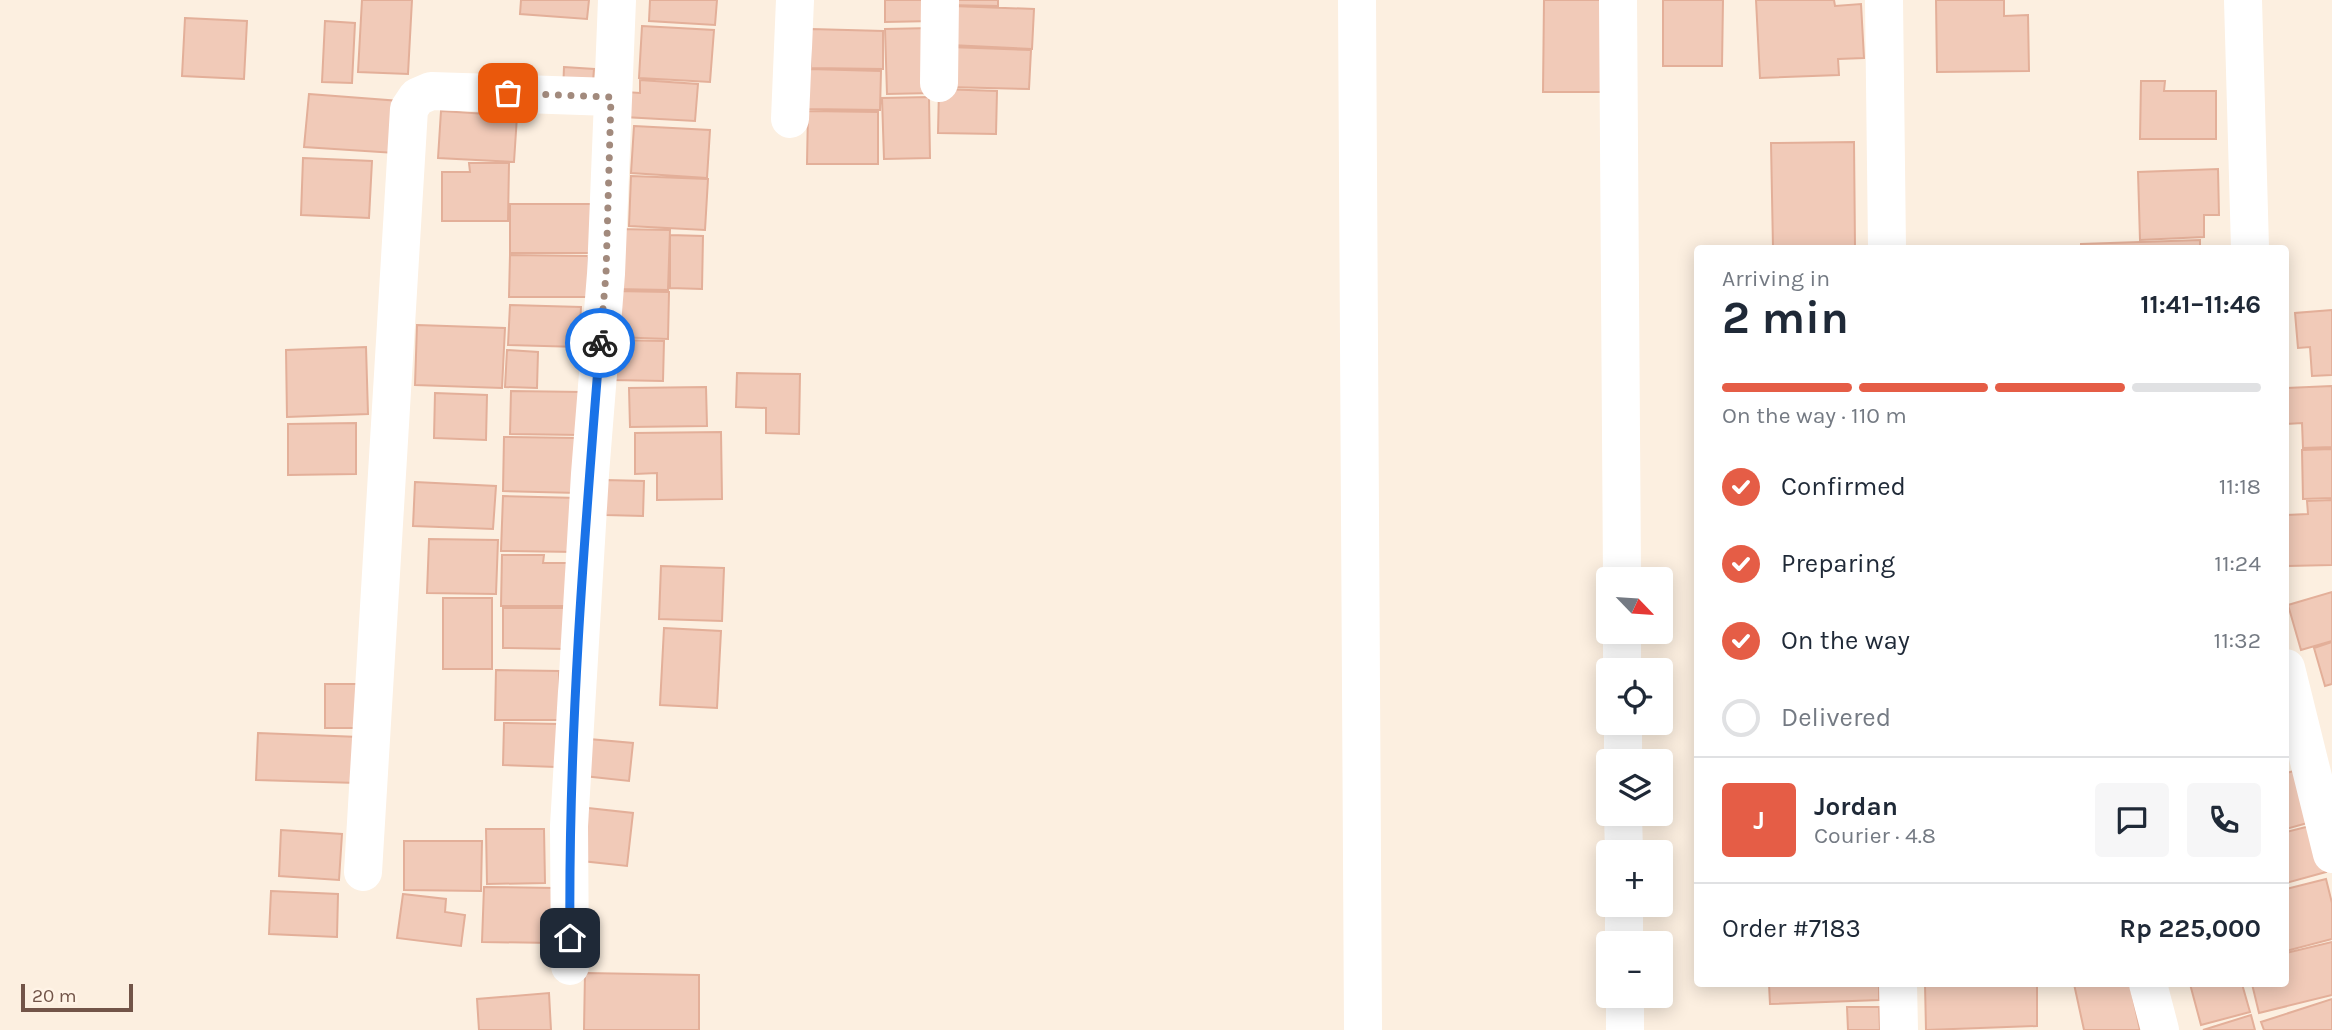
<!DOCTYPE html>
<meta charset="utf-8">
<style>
:root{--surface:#fff;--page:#f6f6f7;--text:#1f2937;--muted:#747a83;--line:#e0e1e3;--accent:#e55d46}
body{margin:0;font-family:Karla,sans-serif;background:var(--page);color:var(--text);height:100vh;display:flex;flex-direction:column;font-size:26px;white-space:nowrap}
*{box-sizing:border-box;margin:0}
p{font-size:23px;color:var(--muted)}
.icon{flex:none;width:38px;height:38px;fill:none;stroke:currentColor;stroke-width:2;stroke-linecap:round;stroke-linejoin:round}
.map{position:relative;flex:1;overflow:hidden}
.sheet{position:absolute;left:1694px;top:245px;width:595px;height:742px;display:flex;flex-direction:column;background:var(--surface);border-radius:7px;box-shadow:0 4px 18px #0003}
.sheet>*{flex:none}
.needle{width:46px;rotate:115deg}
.tools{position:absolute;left:1596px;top:567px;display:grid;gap:14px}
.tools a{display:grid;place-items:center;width:77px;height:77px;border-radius:7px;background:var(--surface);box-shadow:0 4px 18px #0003;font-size:35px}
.scale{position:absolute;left:21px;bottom:18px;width:112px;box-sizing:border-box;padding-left:7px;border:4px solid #725448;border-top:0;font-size:19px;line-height:24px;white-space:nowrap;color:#725448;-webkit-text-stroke:5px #fff3e6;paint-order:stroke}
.pin{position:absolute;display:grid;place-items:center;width:60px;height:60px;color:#fff;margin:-30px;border-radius:14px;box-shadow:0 4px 10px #0006}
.courier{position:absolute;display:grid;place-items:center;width:70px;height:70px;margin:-35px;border:5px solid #1a73e8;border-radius:50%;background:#fff;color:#222;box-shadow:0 2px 9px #0007}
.summary em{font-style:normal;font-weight:700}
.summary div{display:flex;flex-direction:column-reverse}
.summary{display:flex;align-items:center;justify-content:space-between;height:119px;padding:0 28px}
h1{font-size:46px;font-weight:700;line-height:52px}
.bar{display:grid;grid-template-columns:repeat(4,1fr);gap:10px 7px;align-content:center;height:84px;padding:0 28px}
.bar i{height:9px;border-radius:5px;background:var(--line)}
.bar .selected{background:var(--accent)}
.bar p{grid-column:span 4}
.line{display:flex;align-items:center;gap:18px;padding:0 28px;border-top:2px solid var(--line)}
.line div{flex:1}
.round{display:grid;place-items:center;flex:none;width:74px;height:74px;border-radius:7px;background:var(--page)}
ol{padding:0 28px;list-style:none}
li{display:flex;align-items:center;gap:21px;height:77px}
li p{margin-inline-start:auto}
li .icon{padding:7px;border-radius:50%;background:var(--accent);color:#fff;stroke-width:4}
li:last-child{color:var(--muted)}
li i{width:38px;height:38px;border:4px solid var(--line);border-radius:50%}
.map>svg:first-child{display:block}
.building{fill:#f1cab8;stroke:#e3af99;stroke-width:2}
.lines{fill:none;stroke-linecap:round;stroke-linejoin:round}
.minor{stroke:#fff;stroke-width:38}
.done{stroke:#a28a7d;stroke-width:7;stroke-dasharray:0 12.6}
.route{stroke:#1a73e8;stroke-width:9}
</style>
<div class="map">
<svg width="2332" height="1030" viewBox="0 0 2332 1030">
<rect width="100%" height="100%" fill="#fcefe0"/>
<path class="building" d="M362,0H412L408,74L358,72Z
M521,0H589L587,19L520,14Z
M650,0H717L715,25L649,21Z
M885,0H933V21L885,22Z
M946,0H998V6L945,5Z
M1544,0H1605L1604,92H1543Z
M1663,0H1723L1722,66H1663Z
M1756,0H1834L1835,6L1861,4L1864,58L1838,59L1839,75L1760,78Z
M1936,0H2004V16L2028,15L2029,71L1937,72Z
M952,6L1034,9L1032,49L950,45Z
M185,18L247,21L244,79L182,76Z
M325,21L355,23L352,83L322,82Z
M642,26L714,30L710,82L639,78Z
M932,28L933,93L887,94L885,29Z
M811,29L883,31V69L811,68Z
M949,47L1031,50L1029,89L947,87Z
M564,67L594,69L592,94L563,92Z
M809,69L881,71L880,110L808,109Z
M640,80L698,84L695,121L624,117L626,92L640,93Z
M2141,81H2165L2164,91H2216V139H2140Z
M939,89L997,91L996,134L938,133Z
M309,94L400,101L395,153L304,147Z
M929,97L930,158L884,159L882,98Z
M441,111L517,116L514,162L438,158Z
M808,111L878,112V164H807Z
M634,126L710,130L707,178L631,173Z
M1854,142L1855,248H1773L1771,143Z
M303,158L372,161L369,218L301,215Z
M469,163H509L508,221H442V172H470Z
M2218,169L2219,215H2204V237L2140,240L2138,172Z
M631,176L708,179L705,230L629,226Z
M510,204H591V253H510Z
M617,229L670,230L668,290L615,289Z
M670,235L703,236L702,289L670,288Z
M2200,240V248H2081V244Z
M510,255L588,256V297H509Z
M615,291L669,292L668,339L614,337Z
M510,305L581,307L579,347L508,345Z
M2332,310V375L2312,376L2310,347L2298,348L2295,313Z
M417,325L505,328L502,388L415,385Z
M613,340L664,341L663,381L612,380Z
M366,347L368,414L287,417L286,350Z
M507,350L538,352L537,388L505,387Z
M737,373L800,374L799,434L766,433V408L736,407Z
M2332,386V447L2303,448L2302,423L2286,424V388Z
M706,387L707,426L630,427L629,388Z
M511,391L582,392L581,435L510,434Z
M435,393L487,395L486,440L434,438Z
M356,423V474L288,475V424Z
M721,432L722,499L657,500V473L635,474V433Z
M504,437L579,438L578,493L503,491Z
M2332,449V498L2303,499L2302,450Z
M606,480L644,481L643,516L606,515Z
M415,482L496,486L493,529L413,526Z
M503,496L578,498L576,552L501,551Z
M2332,500V565L2288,566L2286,515L2308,514L2307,501Z
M429,539L498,540L496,594L427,593Z
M502,555H544L543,563H567L566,606H501Z
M661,566L724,568L722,621L659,619Z
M2332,592V641L2301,650L2288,605Z
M443,598H492V669H443Z
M503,608H568L567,649L503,648Z
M664,628L721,631L717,708L660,705Z
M2332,642V684L2325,686L2314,648Z
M496,670L559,671V720H495Z
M325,684H361V728H325Z
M504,723L558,724L556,767L503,765Z
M258,733L359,737L357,783L256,780Z
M589,739L633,743L629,781L584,776Z
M2298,770L2311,822L2286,829V773Z
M588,808L633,813L627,866L582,861Z
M2314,825L2326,872L2286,883V832Z
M486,829H544L545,883L487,884Z
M281,830L342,834L339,880L279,876Z
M404,841H482L481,891L404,890Z
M2326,879L2332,903V939L2286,951V889Z
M484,887L554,888L553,943L482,942Z
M271,891L338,894L337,937L269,934Z
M403,894L446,899L445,912L465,915L461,946L397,938Z
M2332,942V995L2259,1013L2252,984H2286V953Z
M585,973L699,975V1030H584Z
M1769,984H1879V1000L1770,1004Z
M1925,984H2037V1026L1926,1030Z
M2074,984H2130L2140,1030H2084Z
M2190,984H2242L2250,1012L2201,1025Z
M549,993L551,1030H479L477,999Z
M2332,999V1030H2264L2261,1022Z
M1847,1007H1879L1880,1030H1848Z
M2251,1015L2255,1030H2203Z"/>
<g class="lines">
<path class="minor" d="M1357,0L1363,1030
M1618,0L1622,579
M1884,0L1887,248
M2243,0L2250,248
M939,83L940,0
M790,119L795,0
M1622,632V670
M2286,668L2332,854
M1623,723V761
M1623,814L1624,852
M363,872L409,109L417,97L431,91L611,97
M1624,905V943
M570,966L569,826L590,474L606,274L617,0
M1898,984L1899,1030
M2148,984L2160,1030
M1625,996V1030"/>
</g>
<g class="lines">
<path class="done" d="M508,93L611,97L606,274L600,343"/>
<path class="route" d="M570,938C568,739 584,540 600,343"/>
</g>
</svg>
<div class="tools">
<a><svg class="needle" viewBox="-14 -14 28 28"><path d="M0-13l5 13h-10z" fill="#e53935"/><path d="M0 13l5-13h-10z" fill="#747a83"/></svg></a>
<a><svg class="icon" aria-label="locate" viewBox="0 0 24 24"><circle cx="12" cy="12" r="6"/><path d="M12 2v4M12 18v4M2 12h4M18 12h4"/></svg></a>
<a><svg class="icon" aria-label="layers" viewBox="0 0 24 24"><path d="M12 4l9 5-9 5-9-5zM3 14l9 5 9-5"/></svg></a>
<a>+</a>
<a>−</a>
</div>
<div class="scale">20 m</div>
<div class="pin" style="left:508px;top:93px;background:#ea580c"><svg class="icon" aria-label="bag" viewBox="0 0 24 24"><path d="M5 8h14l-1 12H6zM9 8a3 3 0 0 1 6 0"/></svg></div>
<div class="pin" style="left:570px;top:938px;background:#1f2937"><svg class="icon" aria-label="home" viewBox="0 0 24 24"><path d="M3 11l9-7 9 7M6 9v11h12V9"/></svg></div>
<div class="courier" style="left:600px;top:343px"><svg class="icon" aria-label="bike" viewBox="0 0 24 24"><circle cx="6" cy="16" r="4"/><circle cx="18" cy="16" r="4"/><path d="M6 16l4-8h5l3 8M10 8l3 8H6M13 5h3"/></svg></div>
<section class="sheet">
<div class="summary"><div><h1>2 min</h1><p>Arriving in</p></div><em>11:41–11:46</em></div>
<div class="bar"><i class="selected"></i><i class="selected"></i><i class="selected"></i><i></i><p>On the way · 110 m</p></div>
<ol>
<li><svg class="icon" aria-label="check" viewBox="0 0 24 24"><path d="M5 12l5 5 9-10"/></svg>Confirmed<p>11:18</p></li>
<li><svg class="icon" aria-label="check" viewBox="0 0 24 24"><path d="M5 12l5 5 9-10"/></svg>Preparing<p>11:24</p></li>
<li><svg class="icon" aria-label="check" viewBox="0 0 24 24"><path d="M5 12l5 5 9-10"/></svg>On the way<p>11:32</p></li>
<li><i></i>Delivered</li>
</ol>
<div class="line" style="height:126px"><b class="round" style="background:var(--accent);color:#fff">J</b><div><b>Jordan</b><p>Courier · 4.8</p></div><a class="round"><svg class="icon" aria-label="chat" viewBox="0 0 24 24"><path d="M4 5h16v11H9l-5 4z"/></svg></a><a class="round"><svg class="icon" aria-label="phone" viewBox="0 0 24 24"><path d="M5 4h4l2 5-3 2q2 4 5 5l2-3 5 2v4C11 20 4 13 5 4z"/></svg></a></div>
<div class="line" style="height:91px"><div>Order #7183</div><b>Rp 225,000</b></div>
</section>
</div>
